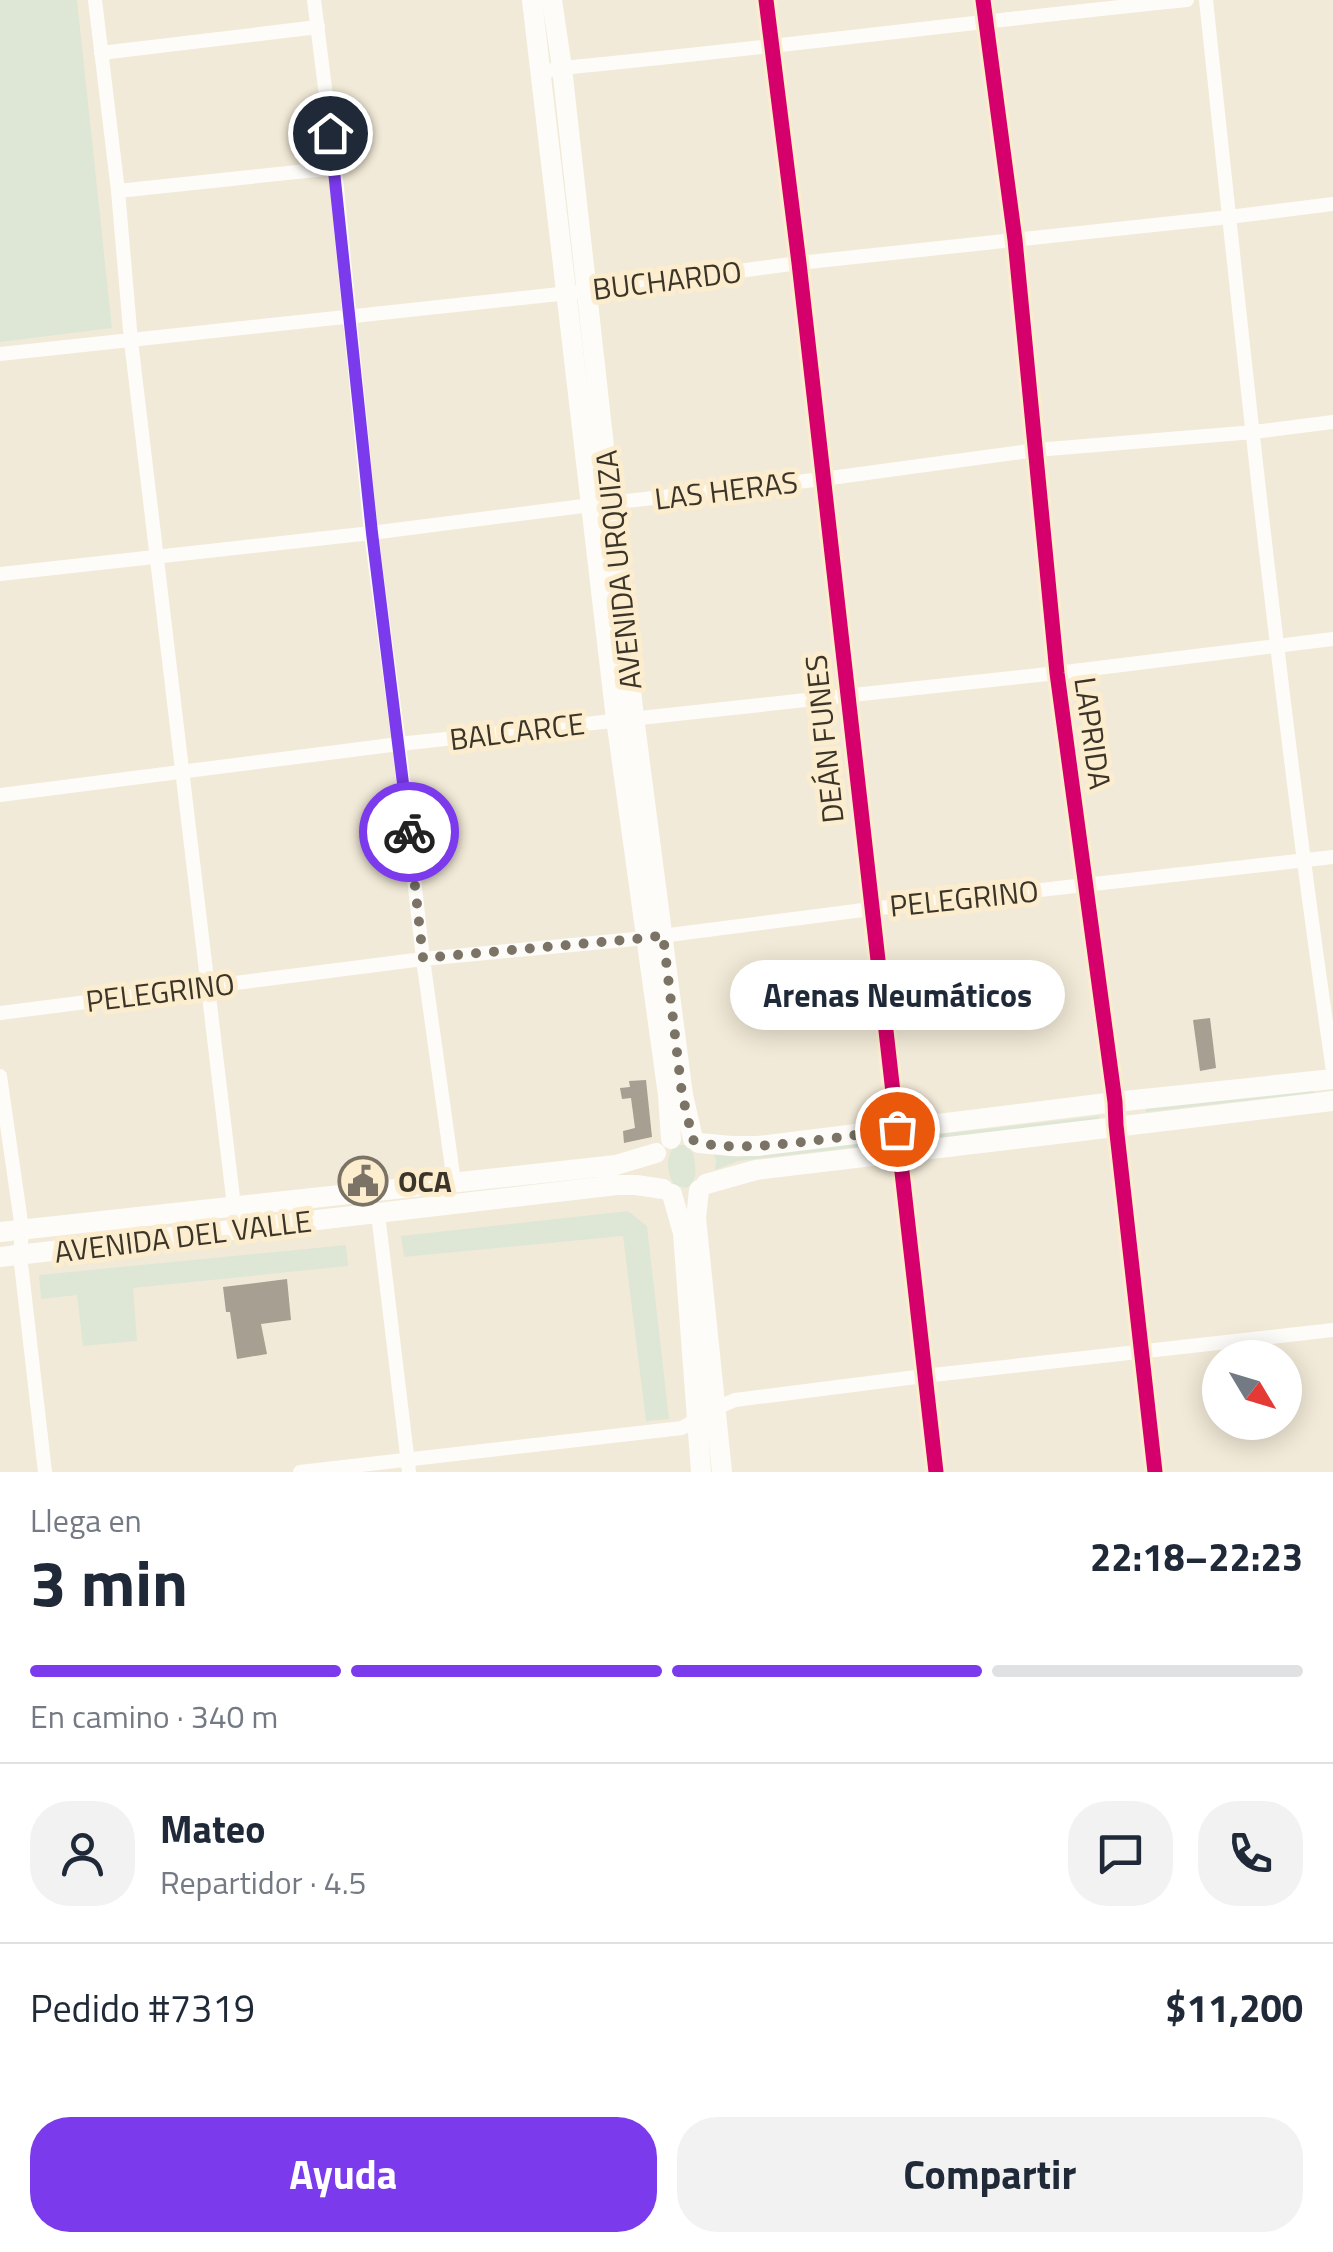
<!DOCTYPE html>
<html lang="es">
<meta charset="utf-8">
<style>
:root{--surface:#fff;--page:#f2f2f3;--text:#1f2937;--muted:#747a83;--line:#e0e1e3;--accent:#7c3aed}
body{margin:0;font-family:"Titillium Web",sans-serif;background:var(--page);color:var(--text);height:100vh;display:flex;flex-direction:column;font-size:38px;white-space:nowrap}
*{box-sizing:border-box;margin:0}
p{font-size:32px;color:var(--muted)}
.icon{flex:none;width:55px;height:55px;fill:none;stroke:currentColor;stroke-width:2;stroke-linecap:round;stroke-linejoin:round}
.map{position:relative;height:1472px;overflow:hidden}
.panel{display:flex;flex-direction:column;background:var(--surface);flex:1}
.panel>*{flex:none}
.needle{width:65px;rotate:128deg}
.buttons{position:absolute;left:1202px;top:1340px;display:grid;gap:20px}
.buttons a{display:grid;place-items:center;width:100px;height:100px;border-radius:50%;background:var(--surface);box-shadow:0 5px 25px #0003;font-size:50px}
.pin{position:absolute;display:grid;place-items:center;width:85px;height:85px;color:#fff;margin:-42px;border:5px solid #fff;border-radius:50%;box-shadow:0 2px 10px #0007}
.courier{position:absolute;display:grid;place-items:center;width:100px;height:100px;margin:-50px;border:8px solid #7c3aed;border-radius:50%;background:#fff;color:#222;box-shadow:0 2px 12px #0007}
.bubble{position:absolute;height:70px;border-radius:35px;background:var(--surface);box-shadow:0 5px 25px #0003;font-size:32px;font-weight:700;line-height:70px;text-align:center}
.head em{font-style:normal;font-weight:700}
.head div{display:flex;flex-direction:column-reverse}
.head{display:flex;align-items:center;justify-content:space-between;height:170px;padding:0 30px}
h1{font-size:65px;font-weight:700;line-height:75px}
.bar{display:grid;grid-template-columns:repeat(4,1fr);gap:15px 10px;align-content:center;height:120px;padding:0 30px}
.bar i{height:12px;border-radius:8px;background:var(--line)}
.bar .active{background:var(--accent)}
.bar p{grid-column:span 4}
.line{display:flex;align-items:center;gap:25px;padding:0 30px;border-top:2px solid var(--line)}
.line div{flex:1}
.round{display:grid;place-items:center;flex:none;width:105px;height:105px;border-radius:40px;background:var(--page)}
.primary-button{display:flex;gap:20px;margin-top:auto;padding:20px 30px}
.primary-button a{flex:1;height:115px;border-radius:40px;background:var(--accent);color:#fff;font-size:40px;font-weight:700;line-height:115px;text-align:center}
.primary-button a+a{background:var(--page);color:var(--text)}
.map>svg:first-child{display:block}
.green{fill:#dee7d6}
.building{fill:#a69f92}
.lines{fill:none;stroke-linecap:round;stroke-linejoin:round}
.street{stroke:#fdfcf9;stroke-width:14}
.secondary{stroke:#fdfcf9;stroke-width:20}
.cycleway-casing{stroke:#fcedce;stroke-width:21}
.cycleway{stroke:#d6006c;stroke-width:15}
.done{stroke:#7b7466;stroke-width:10;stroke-dasharray:0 18}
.route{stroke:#7c3aed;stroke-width:12}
.labels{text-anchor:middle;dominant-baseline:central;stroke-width:10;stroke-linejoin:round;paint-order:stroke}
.street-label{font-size:30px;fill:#3b3529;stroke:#fcedce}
.poi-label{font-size:30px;font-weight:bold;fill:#3b3529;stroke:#fcedce;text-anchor:start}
</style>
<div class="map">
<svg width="1333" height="1472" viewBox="0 0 1333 1472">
<rect width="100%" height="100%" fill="#f2ead8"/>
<path class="green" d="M0,0H77L112,328L0,342Z
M1314,1089V1093L1146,1112V1108Z
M1099,1116L1100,1120L932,1139L931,1135Z
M884,1140L885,1144L738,1161L715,1170L716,1160L713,1153L737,1157Z
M677,1145H685L693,1153C695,1166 700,1180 686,1188L674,1185C667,1173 664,1154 677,1145Z
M628,1211L647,1226L669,1419L646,1421L623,1236L404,1257L401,1236Z
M346,1245L348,1266L133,1288L137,1341L83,1346L77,1295L41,1299L39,1275Z"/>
<path class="building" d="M1210,1018L1216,1068L1200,1071L1193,1020Z
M646,1080L652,1137L624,1143L623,1131L635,1128L631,1098L622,1099L620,1088L630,1087L629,1081Z
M287,1279L291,1320L261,1324L267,1354L237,1359L230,1312H226L223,1287Z"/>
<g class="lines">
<path class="street" d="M95,0L118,191L131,341L234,1206L240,1229
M314,0L335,168L371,533L399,744L423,959L454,1182
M766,0L799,263L936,1472
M983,0L1015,240L1057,673L1115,1102L1116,1125L1155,1472
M1206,0C1244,358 1281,715 1333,1071
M101,53L318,27
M542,72L562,68C771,48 978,21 1187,0
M118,191L335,168
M0,354L587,291L799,263L1229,217L1333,204
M0,574L371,533L591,505L823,479L1036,450L1254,432L1333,422
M0,795L399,744L1057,673L1333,639
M0,1013L423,959L646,938L871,909L1333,857
M0,1076L22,1229L20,1255L45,1472
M378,1214L409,1472
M300,1472L682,1428L716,1408L735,1400L924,1376L1333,1330"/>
<path class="secondary" d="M532,0L616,719L668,1095L671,1139
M552,0L562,68L634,717L683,1095L693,1139
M699,1143L731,1146H758L1115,1102L1333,1079
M706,1184L756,1170L1333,1101
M699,1190L696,1218L722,1472
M672,1194L683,1233L701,1472
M0,1232L616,1165L656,1153
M0,1257L617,1185H636L663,1189"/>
<g class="cycleway-casing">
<path id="cycleway" d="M766,0L799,263L936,1472
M983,0L1015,240L1057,673L1115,1102L1116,1125L1155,1472"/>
</g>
<use href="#cycleway" class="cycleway"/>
</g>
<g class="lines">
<path class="done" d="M409,832L423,958L646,938L663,935L682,1094L693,1140C731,1157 851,1135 897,1129"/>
<path class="route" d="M330,133L372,533L409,832"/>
</g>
<defs>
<g id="civic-ring" transform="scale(2.5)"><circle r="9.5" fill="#fcedce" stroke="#7b7466" stroke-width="1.5"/><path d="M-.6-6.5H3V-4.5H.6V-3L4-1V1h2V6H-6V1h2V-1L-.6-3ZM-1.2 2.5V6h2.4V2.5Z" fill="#7b7466"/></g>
</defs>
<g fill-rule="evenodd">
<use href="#civic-ring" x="363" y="1181"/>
</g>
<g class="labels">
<g class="street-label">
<text transform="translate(667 280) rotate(-7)">BUCHARDO</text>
<text transform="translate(726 490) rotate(-7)">LAS HERAS</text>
<text transform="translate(618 570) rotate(-96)">AVENIDA URQUIZA</text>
<text transform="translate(517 731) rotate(-7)">BALCARCE</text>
<text transform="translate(1093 733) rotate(82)">LAPRIDA</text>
<text transform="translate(824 739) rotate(-96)">DEÁN FUNES</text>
<text transform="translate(964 898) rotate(-6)">PELEGRINO</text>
<text transform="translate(160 992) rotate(-7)">PELEGRINO</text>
<text transform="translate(183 1236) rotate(-7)">AVENIDA DEL VALLE</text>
</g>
<g class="poi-label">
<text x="398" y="1181">OCA</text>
</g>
</g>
</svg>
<div class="buttons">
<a><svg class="needle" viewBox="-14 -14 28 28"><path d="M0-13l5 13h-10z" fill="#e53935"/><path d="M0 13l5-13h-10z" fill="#747a83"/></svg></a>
</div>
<div class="pin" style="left:897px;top:1129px;background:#ea580c"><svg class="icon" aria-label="bag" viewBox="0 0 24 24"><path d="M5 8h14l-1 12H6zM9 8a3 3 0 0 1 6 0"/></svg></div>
<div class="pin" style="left:330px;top:133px;background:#1f2937"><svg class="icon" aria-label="home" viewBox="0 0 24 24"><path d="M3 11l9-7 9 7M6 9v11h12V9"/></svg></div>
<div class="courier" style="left:409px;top:832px"><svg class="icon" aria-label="bike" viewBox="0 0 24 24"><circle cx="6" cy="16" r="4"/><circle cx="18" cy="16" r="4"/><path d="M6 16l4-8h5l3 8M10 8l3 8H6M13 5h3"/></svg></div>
<div class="bubble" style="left:730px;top:960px;width:335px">Arenas Neumáticos</div>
</div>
<section class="panel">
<div class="head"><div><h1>3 min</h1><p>Llega en</p></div><em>22:18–22:23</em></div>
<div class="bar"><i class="active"></i><i class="active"></i><i class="active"></i><i></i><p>En camino · 340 m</p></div>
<div class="line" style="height:180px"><a class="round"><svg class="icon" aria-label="person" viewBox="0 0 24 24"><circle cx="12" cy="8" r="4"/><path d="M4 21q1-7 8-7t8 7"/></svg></a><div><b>Mateo</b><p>Repartidor · 4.5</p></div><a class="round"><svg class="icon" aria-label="chat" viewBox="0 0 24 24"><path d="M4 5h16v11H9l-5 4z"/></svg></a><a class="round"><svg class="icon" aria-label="phone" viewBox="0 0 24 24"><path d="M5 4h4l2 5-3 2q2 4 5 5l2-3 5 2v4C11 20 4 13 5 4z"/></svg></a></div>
<div class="line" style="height:130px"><div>Pedido #7319</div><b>$11,200</b></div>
<div class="primary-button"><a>Ayuda</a><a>Compartir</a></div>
</section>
